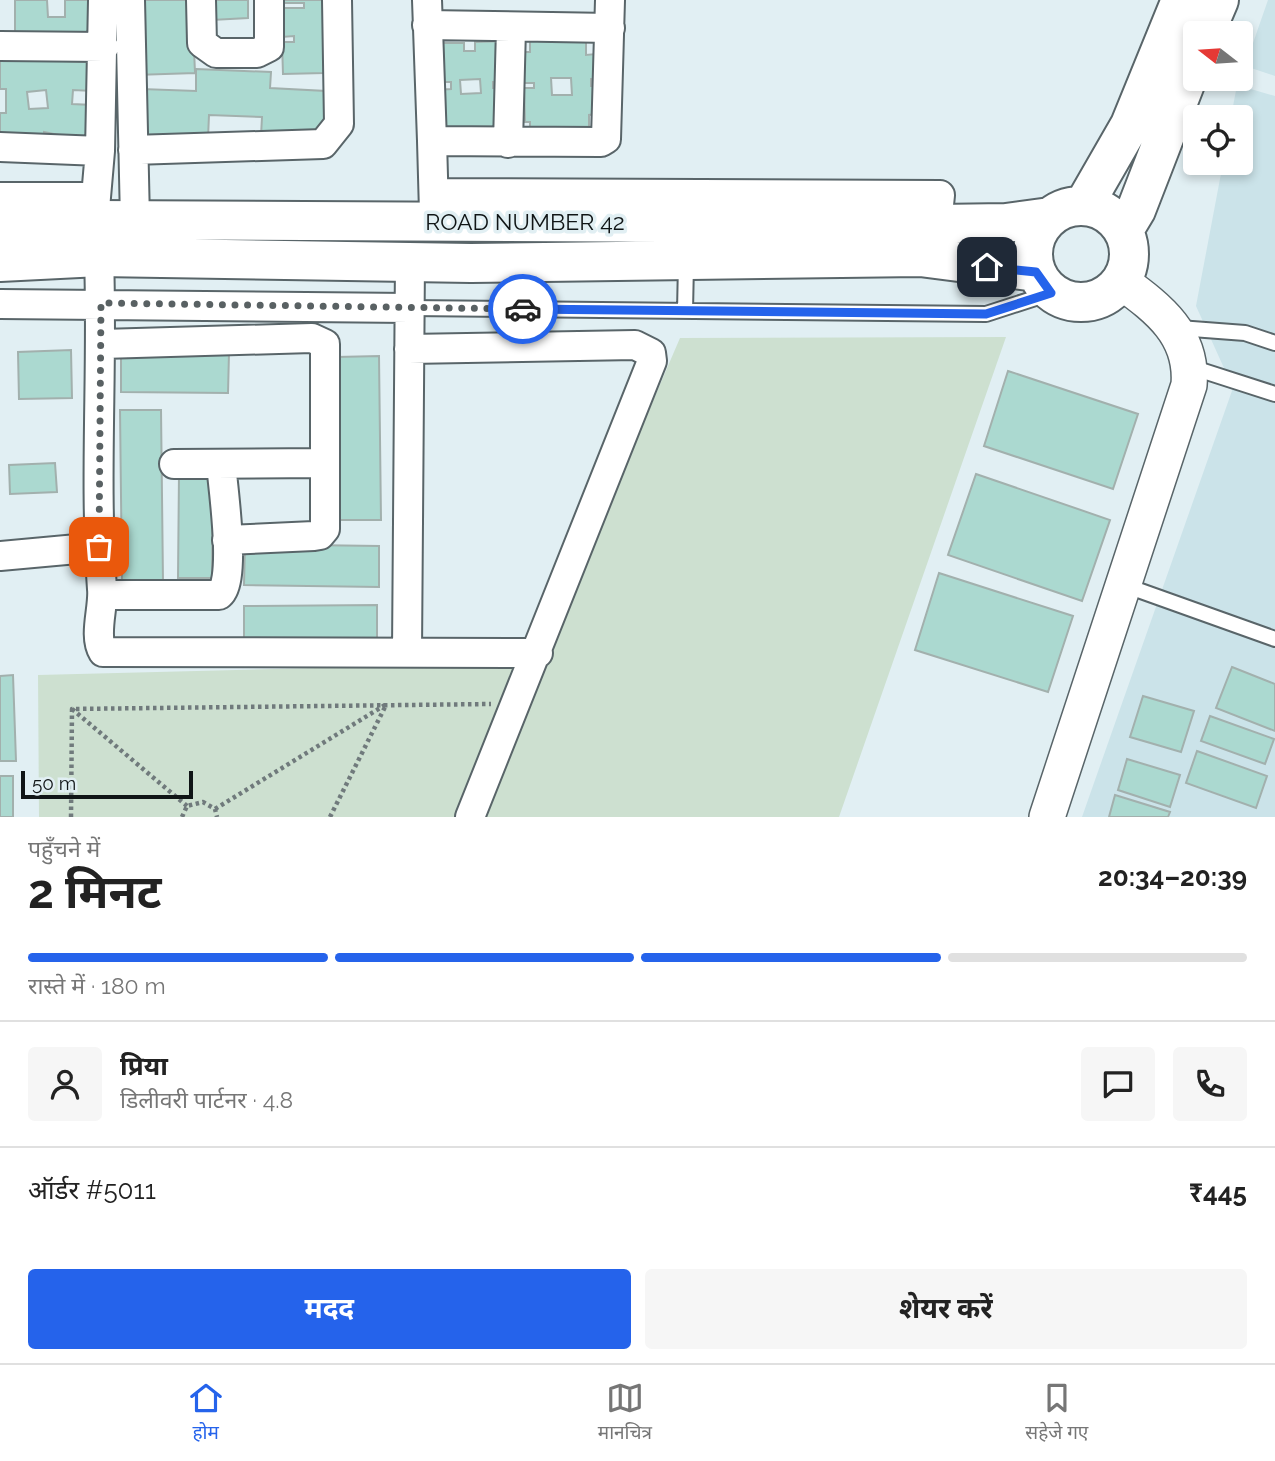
<!DOCTYPE html>
<html lang="hi">
<meta charset="utf-8">
<style>
:root{--surface:#fff;--page:#f6f6f6;--text:#222;--muted:#767676;--line:#e0e0e0;--accent:#2563eb}
body{margin:0;font-family:Raleway,"Noto Sans Devanagari",sans-serif;background:var(--page);color:var(--text);height:100vh;display:flex;flex-direction:column;font-size:26px;white-space:nowrap}
*{box-sizing:border-box;margin:0}
p{font-size:23px;color:var(--muted)}
.icon{flex:none;width:38px;height:38px;fill:none;stroke:currentColor;stroke-width:2;stroke-linecap:round;stroke-linejoin:round}
.map{position:relative;height:817px;overflow:hidden}
.sheet{display:flex;flex-direction:column;background:var(--surface);flex:1}
.sheet>*{flex:none}
.needle{width:46px;rotate:287deg}
.fabs{position:absolute;left:1183px;top:21px;display:grid;gap:14px}
.fabs a{display:grid;place-items:center;width:70px;height:70px;border-radius:7px;background:var(--surface);box-shadow:0 4px 10px #0003;font-size:35px}
.scale{position:absolute;left:21px;bottom:18px;width:172px;box-sizing:border-box;padding-left:7px;border:4px solid #101516;border-top:0;font-size:19px;line-height:24px;white-space:nowrap;color:#101516;-webkit-text-stroke:5px #e1eff3;paint-order:stroke}
.pin{position:absolute;display:grid;place-items:center;width:60px;height:60px;color:#fff;margin:-30px;border-radius:14px;box-shadow:0 4px 10px #0006}
.courier{position:absolute;display:grid;place-items:center;width:70px;height:70px;margin:-35px;border:5px solid #2563eb;border-radius:50%;background:#fff;color:#222;box-shadow:0 2px 9px #0007}
.head em{font-style:normal;font-weight:700}
.head div{display:flex;flex-direction:column-reverse}
.head{display:flex;align-items:center;justify-content:space-between;height:119px;padding:0 28px}
h1{font-size:46px;font-weight:700;line-height:52px}
.bar{display:grid;grid-template-columns:repeat(4,1fr);gap:10px 7px;align-content:center;height:84px;padding:0 28px}
.bar i{height:9px;border-radius:5px;background:var(--line)}
.bar .on{background:var(--accent)}
.bar p{grid-column:span 4}
.line{display:flex;align-items:center;gap:18px;padding:0 28px;border-top:2px solid var(--line)}
.line div{flex:1}
.round{display:grid;place-items:center;flex:none;width:74px;height:74px;border-radius:7px;background:var(--page)}
.cta{display:flex;gap:14px;margin-top:auto;padding:14px 28px}
.cta a{flex:1;height:80px;border-radius:7px;background:var(--accent);color:#fff;font-size:28px;font-weight:700;line-height:80px;text-align:center}
.cta a+a{background:var(--page);color:var(--text)}
.tabs{display:flex;justify-content:space-around;align-items:center;height:98px;border-top:2px solid var(--line);background:var(--surface);font-size:19px;color:var(--muted)}
.tabs a{display:grid;justify-items:center;gap:4px}
.tabs .on{color:var(--accent)}
.map>svg:first-child{display:block}
.built{fill:#cbe3e9}
.green{fill:#cde0d0}
.building{fill:#abd9d0;stroke:#a2b0ad;stroke-width:2;fill-rule:evenodd}
.lines{fill:none;stroke-linecap:round;stroke-linejoin:round}
.service-casing{stroke:#596569;stroke-width:18}
.minor-casing{stroke:#596569;stroke-width:32}
.tertiary-casing{stroke:#596569;stroke-width:38}
.secondary-casing{stroke:#596569;stroke-width:42}
.path{stroke:#707a7c;stroke-width:4.5;stroke-dasharray:3.5 3.5;stroke-linecap:butt}
.service{stroke:#fff;stroke-width:14}
.minor{stroke:#fff;stroke-width:28}
.tertiary{stroke:#fff;stroke-width:35}
.secondary{stroke:#fff;stroke-width:38}
.done{stroke:#596163;stroke-width:7;stroke-dasharray:0 12.6}
.route{stroke:#2563eb;stroke-width:9}
.labels{text-anchor:middle;dominant-baseline:central;stroke-width:7;stroke-linejoin:round;paint-order:stroke}
.street-label{font-size:23px;fill:#101516;stroke:#e1eff3}
</style>
<div class="map">
<svg width="1275" height="817" viewBox="0 0 1275 817">
<rect width="100%" height="100%" fill="#e1eff3"/>
<path class="built" d="M1268,0H1275V76L1245,66Z
M1237,85L1275,96V817H1082L1233,388L1196,306L1223,163H1241V117H1231Z"/>
<path class="green" d="M1006,337L839,817H474L680,338Z
M518,663L458,817H39L38,675Z"/>
<path class="building" d="M15,0H47L48,17H65V0H96V38L15,39Z
M135,0H192L195,73L135,75Z
M211,0H248V18L212,20Z
M280,0H324V73L283,74L282,42H294V36L282,37L281,8H304V3H280Z
M586,38V55L596,54V79H591V86H596L597,114L589,115V131H568V127H554V132H530V122H525L524,88H534V83H524V52H530V39ZM551,78H571L572,95H552Z
M505,41V82H493V88H505L506,133L438,134L436,90L451,89V82H438V43H464V51H475V42ZM480,79L481,93L461,94L460,80Z
M0,59L95,62L93,91L73,90L72,104L93,105L92,142L49,133L44,132V136H0V113H6V89H0ZM46,90L48,108L29,109L27,92Z
M196,69L271,72L270,88L326,91L324,139L261,136L262,117L209,115L208,138L141,135L142,89L196,91Z
M71,350L72,398L19,399L18,352Z
M121,351L229,353L228,393L121,392Z
M379,356L381,520H338L337,357Z
M1008,371L1138,414L1113,489L984,446Z
M120,410H161L163,582H122Z
M55,463L57,492L10,494L9,465Z
M179,474H213L212,578H178Z
M976,474L1110,520L1082,601L948,555Z
M245,544L379,546V587L244,585Z
M939,573L1073,616L1048,692L915,650Z
M377,605V644L244,645V606Z
M1232,667L1275,684V731L1216,708Z
M13,675L16,761H0V676Z
M1143,696L1194,711L1181,752L1130,737Z
M1210,716L1274,739L1265,764L1201,741Z
M1197,751L1267,776L1256,808L1186,783Z
M1127,759L1180,775L1170,807L1118,790Z
M0,776H13V817H0Z
M1115,795L1170,812L1168,817H1109Z"/>
<g class="lines">
<g class="service-casing">
<path id="service" d="M409,308L986,314L1051,293
M685,311L686,263
M1179,328L1245,333L1275,343
M1191,367L1275,394
M1124,585L1275,639"/>
</g>
<g class="minor-casing">
<path id="minor" d="M130,0L135,220
M201,0L202,43L216,53H257L269,47V0
M427,0L432,141L601,142L606,139L610,0
M427,25L610,28
M0,46L104,47
M432,141L434,212
M508,143L511,28
M0,147L100,151
M133,150L323,144L339,124L337,0
M434,193L940,195L937,224
M0,197H96
M94,220L100,151L103,0
M99,257C103,367 94,478 102,589C104,607 93,636 103,652L538,653
M0,304L409,308
M102,344L312,338L325,344V529L320,535L314,536L227,540
M409,349L635,345L651,353L652,361L470,817
M174,464L324,463
M0,556L99,547
M103,595H219C237,583 223,487 221,464
M407,652L410,260"/>
</g>
<g class="tertiary-casing">
<path id="tertiary" d="M1047,817L1189,385C1193,335 1159,309 1122,282"/>
</g>
<g class="secondary-casing">
<path id="secondary" d="M1205,33L1219,0
M1084,205L1130,125L1181,0
M1033 254a48 48 0 1 1 96 0a48 48 0 1 1-96 0Z
M0,224L94,220L937,224L1006,223L1050,217
M1124,230L1136,210L1195,58
M0,262L99,257L471,263L920,257L1036,272"/>
</g>
<path class="path" d="M72,709L187,806
M215,809L385,705
M71,817L72,709L491,704
M182,817L187,806L203,802L215,809L217,817
M330,817L386,705"/>
<use href="#service" class="service"/>
<use href="#minor" class="minor"/>
<use href="#tertiary" class="tertiary"/>
<use href="#secondary" class="secondary"/>
</g>
<g class="lines">
<path class="done" d="M99,547L101,303L523,309"/>
<path class="route" d="M523,309L986,314L1051,293L1036,272L987,267"/>
</g>
<g class="labels">
<g class="street-label">
<text x="525" y="221">ROAD NUMBER 42</text>
</g>
</g>
</svg>
<div class="fabs">
<a><svg class="needle" viewBox="-14 -14 28 28"><path d="M0-13l5 13h-10z" fill="#e53935"/><path d="M0 13l5-13h-10z" fill="#767676"/></svg></a>
<a><svg class="icon" aria-label="locate" viewBox="0 0 24 24"><circle cx="12" cy="12" r="6"/><path d="M12 2v4M12 18v4M2 12h4M18 12h4"/></svg></a>
</div>
<div class="scale">50 m</div>
<div class="pin" style="left:99px;top:547px;background:#ea580c"><svg class="icon" aria-label="bag" viewBox="0 0 24 24"><path d="M5 8h14l-1 12H6zM9 8a3 3 0 0 1 6 0"/></svg></div>
<div class="pin" style="left:987px;top:267px;background:#1f2937"><svg class="icon" aria-label="home" viewBox="0 0 24 24"><path d="M3 11l9-7 9 7M6 9v11h12V9"/></svg></div>
<div class="courier" style="left:523px;top:309px"><svg class="icon" aria-label="car" viewBox="0 0 24 24"><path d="M5 17H2v-5l4-1 3-4h7l3 4 3 1v5h-3M9 17h6M6 11h13"/><circle cx="7" cy="17" r="2"/><circle cx="17" cy="17" r="2"/></svg></div>
</div>
<section class="sheet">
<div class="head"><div><h1>2 मिनट</h1><p>पहुँचने में</p></div><em>20:34–20:39</em></div>
<div class="bar"><i class="on"></i><i class="on"></i><i class="on"></i><i></i><p>रास्ते में · 180 m</p></div>
<div class="line" style="height:126px"><a class="round"><svg class="icon" aria-label="person" viewBox="0 0 24 24"><circle cx="12" cy="8" r="4"/><path d="M4 21q1-7 8-7t8 7"/></svg></a><div><b>प्रिया</b><p>डिलीवरी पार्टनर · 4.8</p></div><a class="round"><svg class="icon" aria-label="chat" viewBox="0 0 24 24"><path d="M4 5h16v11H9l-5 4z"/></svg></a><a class="round"><svg class="icon" aria-label="phone" viewBox="0 0 24 24"><path d="M5 4h4l2 5-3 2q2 4 5 5l2-3 5 2v4C11 20 4 13 5 4z"/></svg></a></div>
<div class="line" style="height:91px"><div>ऑर्डर #5011</div><b>₹445</b></div>
<div class="cta"><a>मदद</a><a>शेयर करें</a></div>
</section>
<nav class="tabs">
<a class="on"><svg class="icon" aria-label="home" viewBox="0 0 24 24"><path d="M3 11l9-7 9 7M6 9v11h12V9"/></svg>होम</a>
<a><svg class="icon" aria-label="map" viewBox="0 0 24 24"><path d="M3 6l6-2 6 2 6-2v14l-6 2-6-2-6 2zM9 4v14M15 6v14"/></svg>मानचित्र</a>
<a><svg class="icon" aria-label="saved" viewBox="0 0 24 24"><path d="M7 4h10v16l-5-4-5 4z"/></svg>सहेजे गए</a>
</nav>
